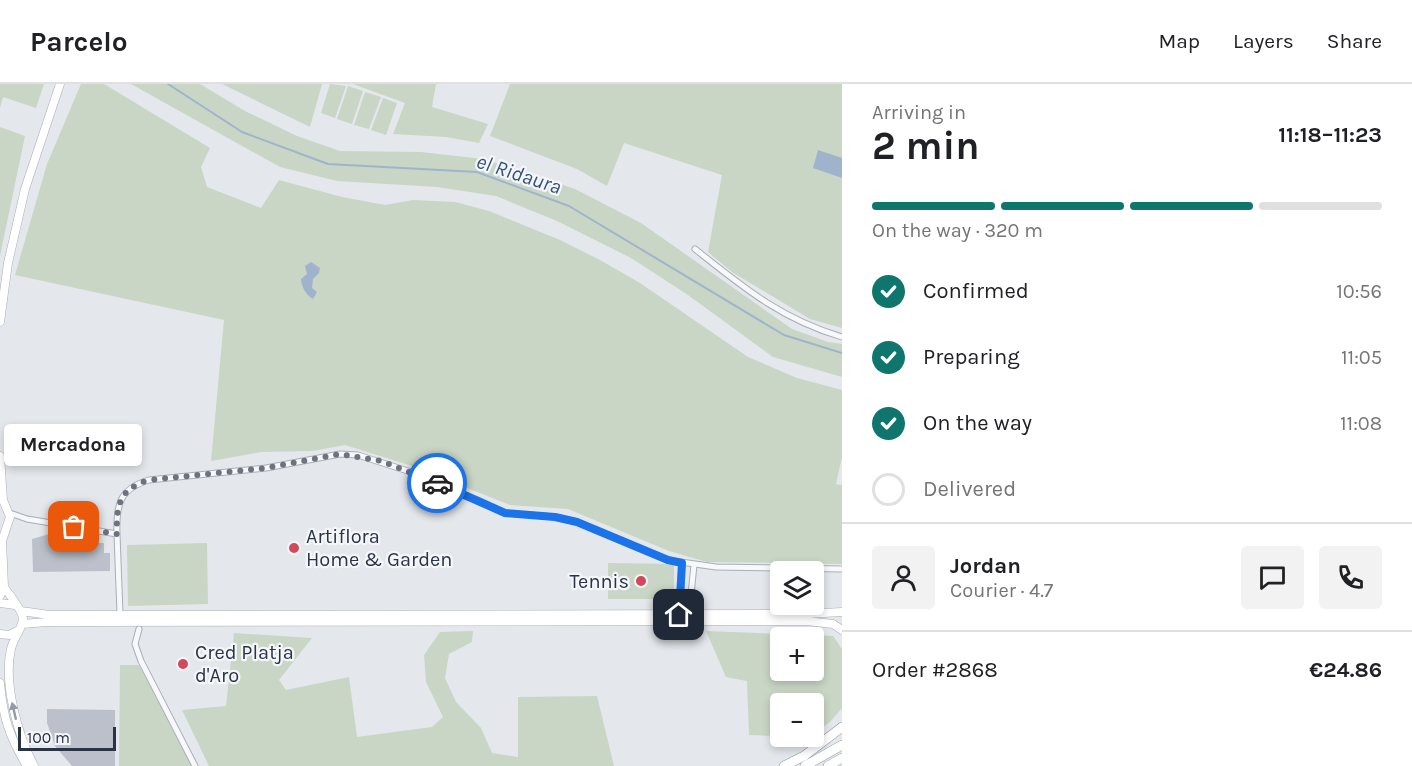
<!DOCTYPE html>
<meta charset="utf-8">
<style>
:root{--surface:#fff;--page:#f2f2f2;--text:#202124;--muted:#757577;--line:#e0e0e0;--accent:#0f766e}
body{margin:0;font-family:Karla,sans-serif;background:var(--page);color:var(--text);height:100vh;display:flex;flex-direction:column;font-size:22px;white-space:nowrap}
*{box-sizing:border-box;margin:0}
p{font-size:20px;color:var(--muted)}
.icon{flex:none;width:33px;height:33px;fill:none;stroke:currentColor;stroke-width:2;stroke-linecap:round;stroke-linejoin:round}
.map{position:relative;flex:1;overflow:hidden}
.sheet{display:flex;flex-direction:column;background:var(--surface);width:570px}
.sheet>*{flex:none}
.controls{position:absolute;left:770px;top:477px;display:grid;gap:12px}
.controls a{display:grid;place-items:center;width:54px;height:54px;border-radius:6px;background:var(--surface);box-shadow:0 3px 9px #0003;font-size:30px}
.scale{position:absolute;left:18px;bottom:15px;width:98px;box-sizing:border-box;padding-left:6px;border:3px solid #2b3445;border-top:0;font-size:16px;line-height:21px;white-space:nowrap;color:#2b3445;-webkit-text-stroke:4px #f4f6f9;paint-order:stroke}
.pin{position:absolute;display:grid;place-items:center;width:51px;height:51px;color:#fff;margin:-26px;border-radius:12px;box-shadow:0 3px 9px #0006}
.courier{position:absolute;display:grid;place-items:center;width:60px;height:60px;margin:-30px;border:4px solid #1a73e8;border-radius:50%;background:#fff;color:#222;box-shadow:0 2px 8px #0007}
.bubble{position:absolute;height:42px;border-radius:6px;background:var(--surface);box-shadow:0 3px 9px #0003;font-size:20px;font-weight:700;line-height:42px;text-align:center}
.head em{font-style:normal;font-weight:700}
.head div{display:flex;flex-direction:column-reverse}
.head{display:flex;align-items:center;justify-content:space-between;height:102px;padding:0 30px}
h1{font-size:39px;font-weight:700;line-height:45px}
.bar{display:grid;grid-template-columns:repeat(4,1fr);gap:9px 6px;align-content:center;height:72px;padding:0 30px}
.bar i{height:8px;border-radius:4px;background:var(--line)}
.bar .selected{background:var(--accent)}
.bar p{grid-column:span 4}
.line{display:flex;align-items:center;gap:15px;padding:0 30px;border-top:2px solid var(--line)}
.line div{flex:1}
.round{display:grid;place-items:center;flex:none;width:63px;height:63px;border-radius:6px;background:var(--page)}
ol{padding:0 30px;list-style:none}
li{display:flex;align-items:center;gap:18px;height:66px}
li p{margin-inline-start:auto}
li .icon{padding:6px;border-radius:50%;background:var(--accent);color:#fff;stroke-width:4}
li:last-child{color:var(--muted)}
li i{width:33px;height:33px;border:3px solid var(--line);border-radius:50%}
header{display:flex;align-items:center;gap:36px;box-sizing:border-box;height:84px;padding:0 30px;background:var(--surface);border-bottom:2px solid var(--line)}
header strong{font-size:28px}
nav{display:flex;gap:33px;margin-inline-start:auto;font-size:21px}
main{display:flex;flex:1;min-height:0}
.map>svg:first-child{display:block}
.green{fill:#c9d6c5;fill-rule:evenodd}
.water{fill:#9fb4cc}
.lines{fill:none;stroke-linecap:round;stroke-linejoin:round}
.stream{stroke:#9fb4cc;stroke-width:2}
.building{fill:#bbc0ca}
.street-casing{stroke:#a9aeb7;stroke-width:7}
.secondary-casing{stroke:#a9aeb7;stroke-width:9}
.highway-casing{stroke:#8b94a3;stroke-width:10}
.street{stroke:#f7f8fa;stroke-width:5}
.secondary{stroke:#fff;stroke-width:8}
.highway{stroke:#fff;stroke-width:9}
.oneway{fill:#959aa2}
.done{stroke:#6c737f;stroke-width:6;stroke-dasharray:0 10.8}
.route{stroke:#1a73e8;stroke-width:8}
.poi-dot{fill:#d1495b;stroke:#f4f6f9;stroke-width:2}
.labels{text-anchor:middle;dominant-baseline:central;stroke-width:4.5;stroke-linejoin:round;paint-order:stroke}
.poi-label{font-size:20px;fill:#2b3445;stroke:#f4f6f9;text-anchor:start}
.water-label{font-size:21px;font-style:italic;fill:#34527a;stroke:#f4f6f9}
</style>
<header>
<strong>Parcelo</strong>
<nav><a>Map</a><a>Layers</a><a>Share</a></nav>
</header>
<main>
<div class="map">
<svg width="842" height="682" viewBox="0 0 842 682">
<rect width="100%" height="100%" fill="#e4e7ec"/>
<path class="green" d="M0,0H44L36,24L3,13L0,24Z
M81,0H104L210,64L201,83L207,103L261,124L279,96L342,113L385,121L413,116L455,118L489,127L560,156L600,176L640,199L748,273L797,294L842,306V373L836,400L842,401V480L707,478L669,467L568,425L510,421L412,382L345,361L313,367L261,368L211,377L224,236L15,191L47,80Z
M131,0H200L245,27L297,52L340,67L421,68L483,75L575,105L641,139L792,245L828,258L842,260V293L773,273L688,211L631,174L557,137L496,112L437,103L337,97L280,83Z
M222,0H322L310,43Z
M330,0L346,2L335,34L321,29Z
M353,0H436L432,23L488,40L479,59L446,53L393,50L405,19Z
M510,0H842V244L810,235L732,188L708,168L722,91L624,59L607,102L577,85L490,52Z
M348,2L363,7L352,40L337,35Z
M365,8L381,13L369,45L354,41Z
M383,14L397,19L386,51L371,46Z
M0,43L25,52L0,172Z
M207,459L208,520L128,522L127,461Z
M608,479L674,480V515H608Z
M473,547L472,558L449,570L445,594L456,618L481,644L492,669L518,673V613L597,612L614,682H209L182,626L226,622L234,549L312,554L279,596L286,606L349,593L357,653L432,643L443,633L426,598L424,571L440,548Z
M706,547L833,552L842,565V624L830,638L813,651V620H780V652L749,651L747,597L726,593ZM780,554H813V586H780Z
M120,581H139L194,682H119Z"/>
<path class="water" d="M818,66L842,74V94L813,84Z
M311,178L320,184L319,189L313,195L312,204L317,208L313,215C306,211 301,202 301,195L307,190L305,182Z"/>
<g class="lines">
<path class="stream" d="M168,0L242,48L328,80L477,88L569,122L784,251L842,269"/>
</g>
<path class="building" d="M49,450V459H104V469H110V487L33,488L32,455Z
M47,625L115,626V682H72L55,662L47,639Z"/>
<g class="lines">
<g class="street-casing">
<path id="street" d="M695,165C744,204 781,235 842,253
M10,429L27,435L117,450C116,421 119,405 149,396L266,384L340,370L358,371L411,388L480,417L505,429L555,433L577,438L667,476L716,483L842,485
M117,450L120,530
M689,530L694,481
M679,531L682,479
M139,545L135,560L141,577L195,682"/>
</g>
<g class="secondary-casing">
<path id="secondary" d="M0,238L8,179L25,105L60,0
M0,372L3,416L10,433L2,457L4,503L0,512
M4,503C9,510 23,527 23,535C22,545 13,555 11,565C3,599 18,652 34,682
M0,519L15,521
M21,527L49,531L805,530L842,528
M22,540L47,538L806,537L833,540L842,546
M0,550L9,551L17,547
M0,599C3,633 9,652 27,682"/>
</g>
<g class="highway-casing">
<path id="highway" d="M784,682L804,672L842,643
M805,682L842,661
M828,682L842,674"/>
</g>
<use href="#street" class="street"/>
<use href="#secondary" class="secondary"/>
<use href="#highway" class="highway"/>
</g>
<defs><path id="oneway-solid" d="M-6-.8H1V-3.2L6.5 0L1 3.2V.8H-6Z" transform="scale(1.5)"/></defs>
<use class="oneway" href="#oneway-solid" transform="translate(14 627) rotate(-103)"/>
<g class="lines">
<path class="done" d="M74,443L117,450C116,421 119,405 149,396L266,384L340,370L381,377L437,399"/>
<path class="route" d="M437,399L505,429L555,433L577,438L668,476L682,479L679,531"/>
</g>
<g class="poi-dot">
<circle cx="294" cy="464" r="6"/>
<circle cx="641" cy="497" r="6"/>
<circle cx="183" cy="580" r="6"/>
</g>
<g class="labels">
<g class="poi-label">
<text x="306" y="452">Artiflora<tspan x="306" dy="23">Home &amp; Garden</tspan></text>
<text x="629" y="497" text-anchor="end">Tennis</text>
<text x="195" y="568">Cred Platja<tspan x="195" dy="23">d'Aro</tspan></text>
</g>
<g class="water-label">
<text transform="translate(519 90) rotate(18)">el Ridaura</text>
</g>
</g>
</svg>
<div class="controls">
<a><svg class="icon" aria-label="layers" viewBox="0 0 24 24"><path d="M12 4l9 5-9 5-9-5zM3 14l9 5 9-5"/></svg></a>
<a>+</a>
<a>−</a>
</div>
<div class="scale">100 m</div>
<div class="pin" style="left:74px;top:443px;background:#ea580c"><svg class="icon" aria-label="bag" viewBox="0 0 24 24"><path d="M5 8h14l-1 12H6zM9 8a3 3 0 0 1 6 0"/></svg></div>
<div class="pin" style="left:679px;top:531px;background:#1f2937"><svg class="icon" aria-label="home" viewBox="0 0 24 24"><path d="M3 11l9-7 9 7M6 9v11h12V9"/></svg></div>
<div class="courier" style="left:437px;top:399px"><svg class="icon" aria-label="car" viewBox="0 0 24 24"><path d="M5 17H2v-5l4-1 3-4h7l3 4 3 1v5h-3M9 17h6M6 11h13"/><circle cx="7" cy="17" r="2"/><circle cx="17" cy="17" r="2"/></svg></div>
<div class="bubble" style="left:4px;top:340px;width:138px">Mercadona</div>
</div>
<section class="sheet">
<div class="head"><div><h1>2 min</h1><p>Arriving in</p></div><em>11:18–11:23</em></div>
<div class="bar"><i class="selected"></i><i class="selected"></i><i class="selected"></i><i></i><p>On the way · 320 m</p></div>
<ol>
<li><svg class="icon" aria-label="check" viewBox="0 0 24 24"><path d="M5 12l5 5 9-10"/></svg>Confirmed<p>10:56</p></li>
<li><svg class="icon" aria-label="check" viewBox="0 0 24 24"><path d="M5 12l5 5 9-10"/></svg>Preparing<p>11:05</p></li>
<li><svg class="icon" aria-label="check" viewBox="0 0 24 24"><path d="M5 12l5 5 9-10"/></svg>On the way<p>11:08</p></li>
<li><i></i>Delivered</li>
</ol>
<div class="line" style="height:108px"><a class="round"><svg class="icon" aria-label="person" viewBox="0 0 24 24"><circle cx="12" cy="8" r="4"/><path d="M4 21q1-7 8-7t8 7"/></svg></a><div><b>Jordan</b><p>Courier · 4.7</p></div><a class="round"><svg class="icon" aria-label="chat" viewBox="0 0 24 24"><path d="M4 5h16v11H9l-5 4z"/></svg></a><a class="round"><svg class="icon" aria-label="phone" viewBox="0 0 24 24"><path d="M5 4h4l2 5-3 2q2 4 5 5l2-3 5 2v4C11 20 4 13 5 4z"/></svg></a></div>
<div class="line" style="height:78px"><div>Order #2868</div><b>€24.86</b></div>
</section>
</main>
